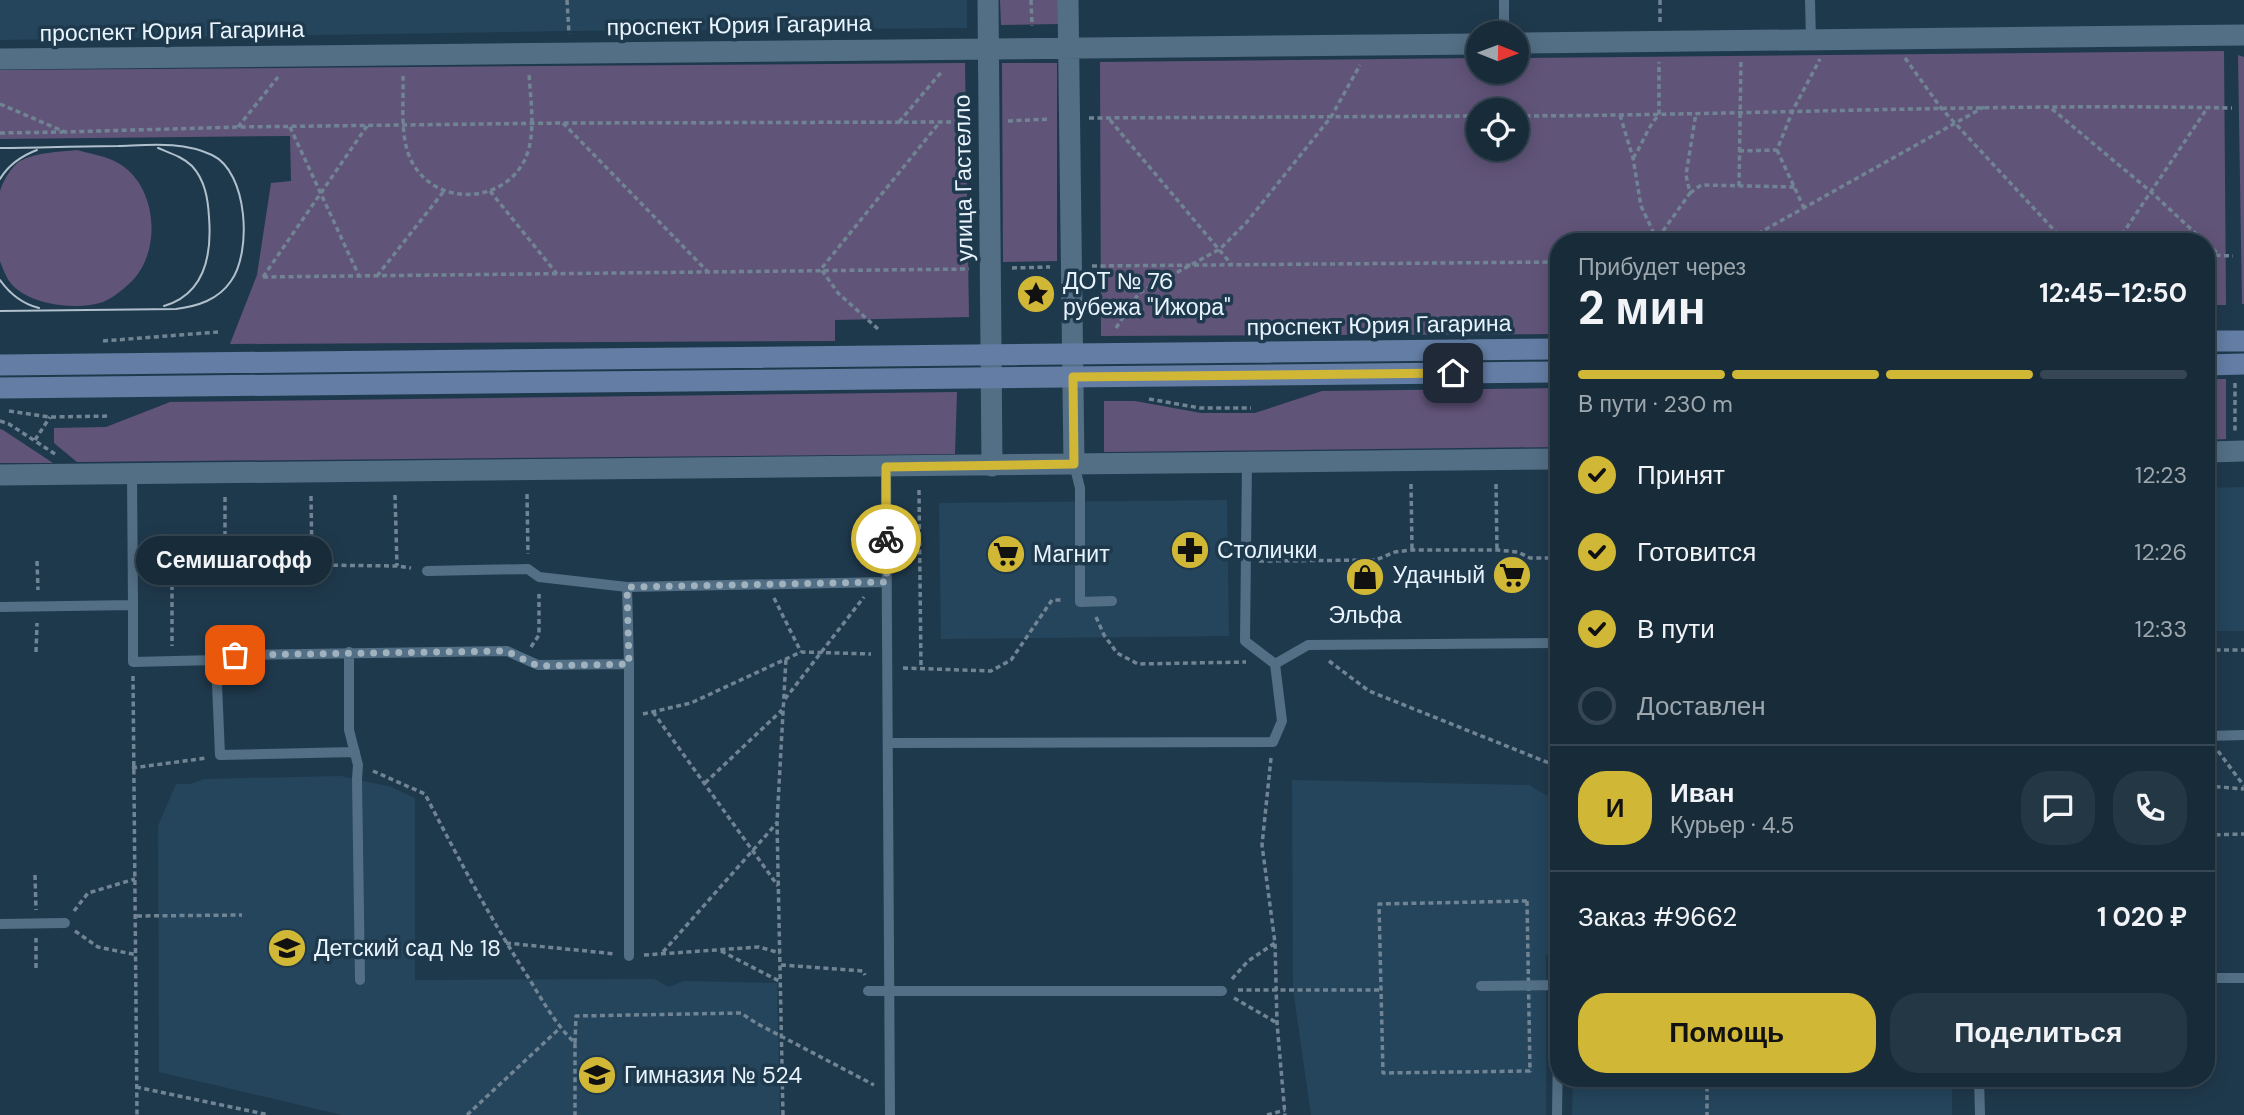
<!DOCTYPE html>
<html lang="ru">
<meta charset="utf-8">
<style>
:root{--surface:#172b39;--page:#243744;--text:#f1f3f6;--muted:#9ea7ae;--line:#364753;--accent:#d1b736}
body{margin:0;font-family:"DM Sans",sans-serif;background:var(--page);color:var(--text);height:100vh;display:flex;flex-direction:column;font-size:26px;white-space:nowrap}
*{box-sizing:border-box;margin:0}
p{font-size:23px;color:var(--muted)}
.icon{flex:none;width:38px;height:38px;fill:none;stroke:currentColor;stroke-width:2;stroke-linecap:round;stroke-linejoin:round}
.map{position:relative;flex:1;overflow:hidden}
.panel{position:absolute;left:1550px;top:233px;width:665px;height:854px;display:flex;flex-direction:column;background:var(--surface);border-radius:28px;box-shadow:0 4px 18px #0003,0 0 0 2px var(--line)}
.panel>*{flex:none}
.needle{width:46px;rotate:91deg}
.buttons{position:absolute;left:1466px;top:21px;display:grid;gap:14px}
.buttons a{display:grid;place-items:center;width:63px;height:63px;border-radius:50%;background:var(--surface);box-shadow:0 4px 18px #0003,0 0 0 2px var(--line);font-size:35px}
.pin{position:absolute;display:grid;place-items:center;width:60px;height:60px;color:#fff;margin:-30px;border-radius:14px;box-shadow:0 4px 10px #0006}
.courier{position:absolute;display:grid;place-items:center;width:70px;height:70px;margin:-35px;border:5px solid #d1b736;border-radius:50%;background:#fff;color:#222;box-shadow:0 2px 9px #0007}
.bubble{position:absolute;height:49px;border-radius:24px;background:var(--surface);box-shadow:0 4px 18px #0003,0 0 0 2px var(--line);font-size:23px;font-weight:700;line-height:49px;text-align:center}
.head em{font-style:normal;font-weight:700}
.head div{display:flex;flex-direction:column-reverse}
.head{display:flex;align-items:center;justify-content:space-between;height:119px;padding:0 28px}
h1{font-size:46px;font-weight:700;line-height:52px}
.bar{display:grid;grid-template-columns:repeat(4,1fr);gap:10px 7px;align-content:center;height:84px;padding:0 28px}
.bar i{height:9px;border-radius:5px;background:var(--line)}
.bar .selected{background:var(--accent)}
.bar p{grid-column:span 4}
.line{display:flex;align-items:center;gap:18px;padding:0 28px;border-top:2px solid var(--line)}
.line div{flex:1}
.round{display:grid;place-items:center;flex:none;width:74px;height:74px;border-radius:28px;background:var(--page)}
ol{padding:0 28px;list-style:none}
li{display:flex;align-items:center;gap:21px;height:77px}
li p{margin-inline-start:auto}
li .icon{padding:7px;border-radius:50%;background:var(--accent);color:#111;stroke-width:4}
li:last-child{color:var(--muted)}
li i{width:38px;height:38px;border:4px solid var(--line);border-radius:50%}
.action{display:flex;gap:14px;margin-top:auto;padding:14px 28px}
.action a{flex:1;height:80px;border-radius:28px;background:var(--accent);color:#111;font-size:28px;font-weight:700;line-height:80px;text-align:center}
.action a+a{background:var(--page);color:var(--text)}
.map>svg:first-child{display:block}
.built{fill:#24455c}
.green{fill:#615479;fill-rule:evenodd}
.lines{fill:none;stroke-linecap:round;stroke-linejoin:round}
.path{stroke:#708494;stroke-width:3.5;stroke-dasharray:5 3.5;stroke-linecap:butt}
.service{stroke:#536f85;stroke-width:10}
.minor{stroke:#536f85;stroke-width:21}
.secondary{stroke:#637da4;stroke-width:21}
.tram{stroke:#b0c0cd;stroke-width:2}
.done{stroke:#a1b2bf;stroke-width:7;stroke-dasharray:0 12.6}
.route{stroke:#d1b736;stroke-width:9}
.labels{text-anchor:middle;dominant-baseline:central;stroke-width:7;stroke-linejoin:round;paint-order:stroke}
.street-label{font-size:23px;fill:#e7f3fd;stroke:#1f394c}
.poi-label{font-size:23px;fill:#e7f3fd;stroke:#1f394c;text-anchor:start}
</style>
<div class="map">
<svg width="2244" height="1115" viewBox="0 0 2244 1115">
<rect width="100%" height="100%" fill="#1f394c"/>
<path class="built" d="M0,0H967V28L569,31L0,40Z
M2244,487V631H2207V488Z
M1227,500L1229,636L941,639L939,503Z
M341,776L391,787L415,798V980L654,979L669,987L684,981L777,983L780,1115H342L159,1072L158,826L176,784H190L204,779Z
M1292,780L1529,785L1559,803V953L1546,955V1115H1311L1293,989Z
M1573,1078H1952V1115H1572Z"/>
<path class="green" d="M1000,0H1059V24L1001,25Z
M2224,51L2226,305H2207V242H1559V334L1101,336L1100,62L1479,58V72H1517V58ZM1479,110H1517V149H1479Z
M2238,55L2244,57V304H2242Z
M965,63L969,317L835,320V341L230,344L257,275L271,183L291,181L290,136L0,139V70Z
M1002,63H1057V261L1003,262Z
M77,150C91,154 106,156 118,163C157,185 162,249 133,280C125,288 113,298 103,302C76,311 26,305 9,281C6,276 2,267 0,261C0,251 0,202 0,192C2,182 12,166 20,161C37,152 59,152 77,150Z
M2207,379H2226V439L2207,440Z
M1559,388V447L1104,452V401H1135L1201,413H1255L1322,391Z
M957,392L955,454L77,462L54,443V428L106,427L170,402Z
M0,429L3,430L53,463H0Z"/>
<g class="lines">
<path class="path" d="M567,0L569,34
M1031,0L1032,26
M1660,22V0
M1905,58L1941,108L2065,242
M403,76C404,103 399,138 412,162C438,211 515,203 529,148C535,124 530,96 529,72
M0,104L65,132L238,127L563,123L969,122
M2052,109L2150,191L2205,242
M1620,115L1633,158L1641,206L1658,242
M1517,116C1755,115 1993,103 2232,108
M1089,118L1479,116
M1110,120L1232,265
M1008,121L1050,119
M899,122L943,70
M563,123L708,272
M238,127L278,77
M290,127L359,276
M0,133L63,132
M1777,150L1804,208
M1739,151L1777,150L1793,110L1820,59
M1633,158C1643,144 1647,127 1659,115V62
M1739,186L1741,59
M490,191L557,274
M1690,193L1701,185L1795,187
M1658,238L1690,193L1686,175L1696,113
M1743,242L1984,107
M2117,242L2208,107
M2207,243L2218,254
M2207,255L2233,256
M1092,266L1559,262
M1012,268L1050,267
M377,276L444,191
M263,277L969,269
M263,277L367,126
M1116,328L1139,293L1220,249L1246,223L1331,117L1360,65
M878,329L838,293L821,269L940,122
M103,341L218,332
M2235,383V431
M1149,399L1200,408H1251
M9,411L50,417L110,416
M0,421L9,424L55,454
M35,440L50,417
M2207,477L2208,476
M1411,484L1412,549
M1496,484L1497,550
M919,490L921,668
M527,494L528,554
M395,495L397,566
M311,496L312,565
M225,497V567
M37,561L38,590
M1259,561L1376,560L1395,552L1412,550H1497L1518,552L1530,558H1559
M146,568L312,565L397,566L411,568
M172,568V646
M774,598L801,652
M1096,617L1104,635L1117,653L1138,664L1246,662
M531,647L539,635V594
M2207,650H2244
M36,652L37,623
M1329,661L1369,691L1559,767
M903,668L991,671L1011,660L1052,600H1063
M133,676L137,1115
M785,699L864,597
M653,712L778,886
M643,714L691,703L801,652L871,654
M2218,751L2244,786
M1271,758L1262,845L1275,943L1277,1023L1285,1115
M132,768L207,758
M373,771L425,794C457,856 490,918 528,977C543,1001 555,1024 575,1043V1115
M705,783L782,710
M2207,786L2244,789
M2207,835L2244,834
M35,875L36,910
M1527,901L1530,1071L1383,1073L1379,904Z
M74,911L88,893L135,879
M137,916L242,915
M75,931L98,947L137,955
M506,943L616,954
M721,951L781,982
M663,952L776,824
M644,955L759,947L780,953
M2214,963L2215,934
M781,965L863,971L865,975
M36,968V938
M1232,979L1248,961L1275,943
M1238,990H1381
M1234,998L1277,1023
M2212,1025L2213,992
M575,1043L576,1016L741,1013L756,1023L874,1085
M1707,1078V1115
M136,1087L269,1115
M467,1115L560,1028
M783,1115L777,822L786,658
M1267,1115L1285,1110"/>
<path class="service" d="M1504,0V33
M1810,0L1811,40
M1074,464L1080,488V602L1112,601
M886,467L890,1115
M132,474L133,605
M427,571L528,569L539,577L627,587
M0,607L133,605V662L216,660L235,655L507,651L538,665L629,664V956
M349,652V730L358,765L357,779L360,980
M216,660L220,755L355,752
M629,664L627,587L886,582
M1275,664L1308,645L1559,643
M2207,736L2244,735
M888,743L1273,742L1282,721L1275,664L1245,641L1247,463
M0,924L65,923
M2207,978H2244
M1481,986L1559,985
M868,991H1222
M1979,1078L1980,1115
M1557,1115L1559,985"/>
<path class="minor" d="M988,0L992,466
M1068,0L1074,464
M1517,43L2244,35
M0,59L1479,44
M2207,452L2244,451
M0,475L1559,459"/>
<path class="secondary" d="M2207,341H2244
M0,365L1559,349
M2207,365L2244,364
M0,388L1559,372"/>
<path class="tram" d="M0,148C39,148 78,146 118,146C150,145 182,141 212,155C248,172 252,252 231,281C218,300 198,306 176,309L0,311
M158,148C170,153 183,157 192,166C205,180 208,199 209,217C212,255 205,294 164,306
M0,179C9,164 21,156 37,150
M0,280C10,294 23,304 39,308"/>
</g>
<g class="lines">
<path class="done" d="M235,655L506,651L538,666L629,664L627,587L887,582L886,539"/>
<path class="route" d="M886,539V467L1074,464L1073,377L1453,373"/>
</g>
<defs>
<g id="sight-disc" transform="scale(2.0125)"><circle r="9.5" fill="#d1b736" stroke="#1f394c"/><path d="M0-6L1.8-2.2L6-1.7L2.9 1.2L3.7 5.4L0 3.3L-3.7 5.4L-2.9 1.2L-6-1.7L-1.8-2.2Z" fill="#111"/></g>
<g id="pharmacy-disc" transform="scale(2.0125)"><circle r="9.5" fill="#d1b736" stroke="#1f394c"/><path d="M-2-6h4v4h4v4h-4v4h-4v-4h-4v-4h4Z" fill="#111"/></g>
<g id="supermarket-disc" transform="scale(2.0125)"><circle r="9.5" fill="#d1b736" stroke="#1f394c"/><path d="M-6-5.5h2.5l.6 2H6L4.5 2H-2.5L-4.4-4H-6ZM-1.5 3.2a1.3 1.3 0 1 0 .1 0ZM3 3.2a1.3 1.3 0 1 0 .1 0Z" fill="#111"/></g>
<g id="shop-disc" transform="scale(2.0125)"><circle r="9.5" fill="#d1b736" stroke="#1f394c"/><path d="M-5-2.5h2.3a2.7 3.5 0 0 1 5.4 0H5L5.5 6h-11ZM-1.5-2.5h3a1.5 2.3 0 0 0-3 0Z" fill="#111"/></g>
<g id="school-disc" transform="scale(2.0125)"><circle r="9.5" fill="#d1b736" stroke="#1f394c"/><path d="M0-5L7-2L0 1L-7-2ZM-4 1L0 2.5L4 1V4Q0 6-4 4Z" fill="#111"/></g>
</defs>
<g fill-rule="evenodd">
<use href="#sight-disc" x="1036" y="294"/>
<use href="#pharmacy-disc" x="1190" y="550"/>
<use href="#supermarket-disc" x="1006" y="554"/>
<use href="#supermarket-disc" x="1512" y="575"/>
<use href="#shop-disc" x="1365" y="577"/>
<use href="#school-disc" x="287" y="948"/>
<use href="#school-disc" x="597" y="1075"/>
</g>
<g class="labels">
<g class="street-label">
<text transform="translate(739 25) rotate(-1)">проспект Юрия Гагарина</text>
<text transform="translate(172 31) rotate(-1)">проспект Юрия Гагарина</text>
<text transform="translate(963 178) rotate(-91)">улица Гастелло</text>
<text transform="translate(1379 325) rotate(-1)">проспект Юрия Гагарина</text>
</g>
<g class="poi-label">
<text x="1063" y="281">ДОТ № 76<tspan x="1063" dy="26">рубежа "Ижора"</tspan></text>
<text x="1217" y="550">Столички</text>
<text x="1033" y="554">Магнит</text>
<text x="1485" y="575" text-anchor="end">Удачный</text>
<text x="1365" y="615" text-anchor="middle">Эльфа</text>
<text x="314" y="948">Детский сад № 18</text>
<text x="624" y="1075">Гимназия № 524</text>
</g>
</g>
</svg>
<div class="buttons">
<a><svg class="needle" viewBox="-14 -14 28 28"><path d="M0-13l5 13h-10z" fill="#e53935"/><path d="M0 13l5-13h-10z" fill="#9ea7ae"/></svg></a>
<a><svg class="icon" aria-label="locate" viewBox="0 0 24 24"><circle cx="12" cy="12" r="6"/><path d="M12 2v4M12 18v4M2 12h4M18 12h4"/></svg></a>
</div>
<div class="pin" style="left:235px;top:655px;background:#ea580c"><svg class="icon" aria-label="bag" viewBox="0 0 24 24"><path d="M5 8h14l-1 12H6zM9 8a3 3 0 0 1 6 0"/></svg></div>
<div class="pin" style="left:1453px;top:373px;background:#1f2937"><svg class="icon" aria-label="home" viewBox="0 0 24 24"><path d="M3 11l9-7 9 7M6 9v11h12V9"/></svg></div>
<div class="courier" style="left:886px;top:539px"><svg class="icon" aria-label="bike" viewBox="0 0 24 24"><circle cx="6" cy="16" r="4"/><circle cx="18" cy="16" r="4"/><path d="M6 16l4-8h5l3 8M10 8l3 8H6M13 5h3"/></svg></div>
<div class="bubble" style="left:136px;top:536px;width:196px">Семишагофф</div>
<section class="panel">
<div class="head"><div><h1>2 мин</h1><p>Прибудет через</p></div><em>12:45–12:50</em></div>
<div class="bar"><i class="selected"></i><i class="selected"></i><i class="selected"></i><i></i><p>В пути · 230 m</p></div>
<ol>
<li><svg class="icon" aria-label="check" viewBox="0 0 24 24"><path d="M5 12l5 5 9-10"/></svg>Принят<p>12:23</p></li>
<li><svg class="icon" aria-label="check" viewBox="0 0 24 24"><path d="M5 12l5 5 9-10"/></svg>Готовится<p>12:26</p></li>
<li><svg class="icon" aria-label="check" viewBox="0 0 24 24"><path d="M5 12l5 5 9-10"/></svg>В пути<p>12:33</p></li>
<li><i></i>Доставлен</li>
</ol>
<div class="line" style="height:126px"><b class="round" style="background:var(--accent);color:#111">И</b><div><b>Иван</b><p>Курьер · 4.5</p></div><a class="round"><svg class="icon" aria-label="chat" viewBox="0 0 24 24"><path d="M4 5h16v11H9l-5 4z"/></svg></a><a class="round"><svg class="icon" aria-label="phone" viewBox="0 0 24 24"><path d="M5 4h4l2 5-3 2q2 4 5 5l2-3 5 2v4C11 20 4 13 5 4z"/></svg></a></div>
<div class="line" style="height:91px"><div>Заказ #9662</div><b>1 020 ₽</b></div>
<div class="action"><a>Помощь</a><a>Поделиться</a></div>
</section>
</div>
